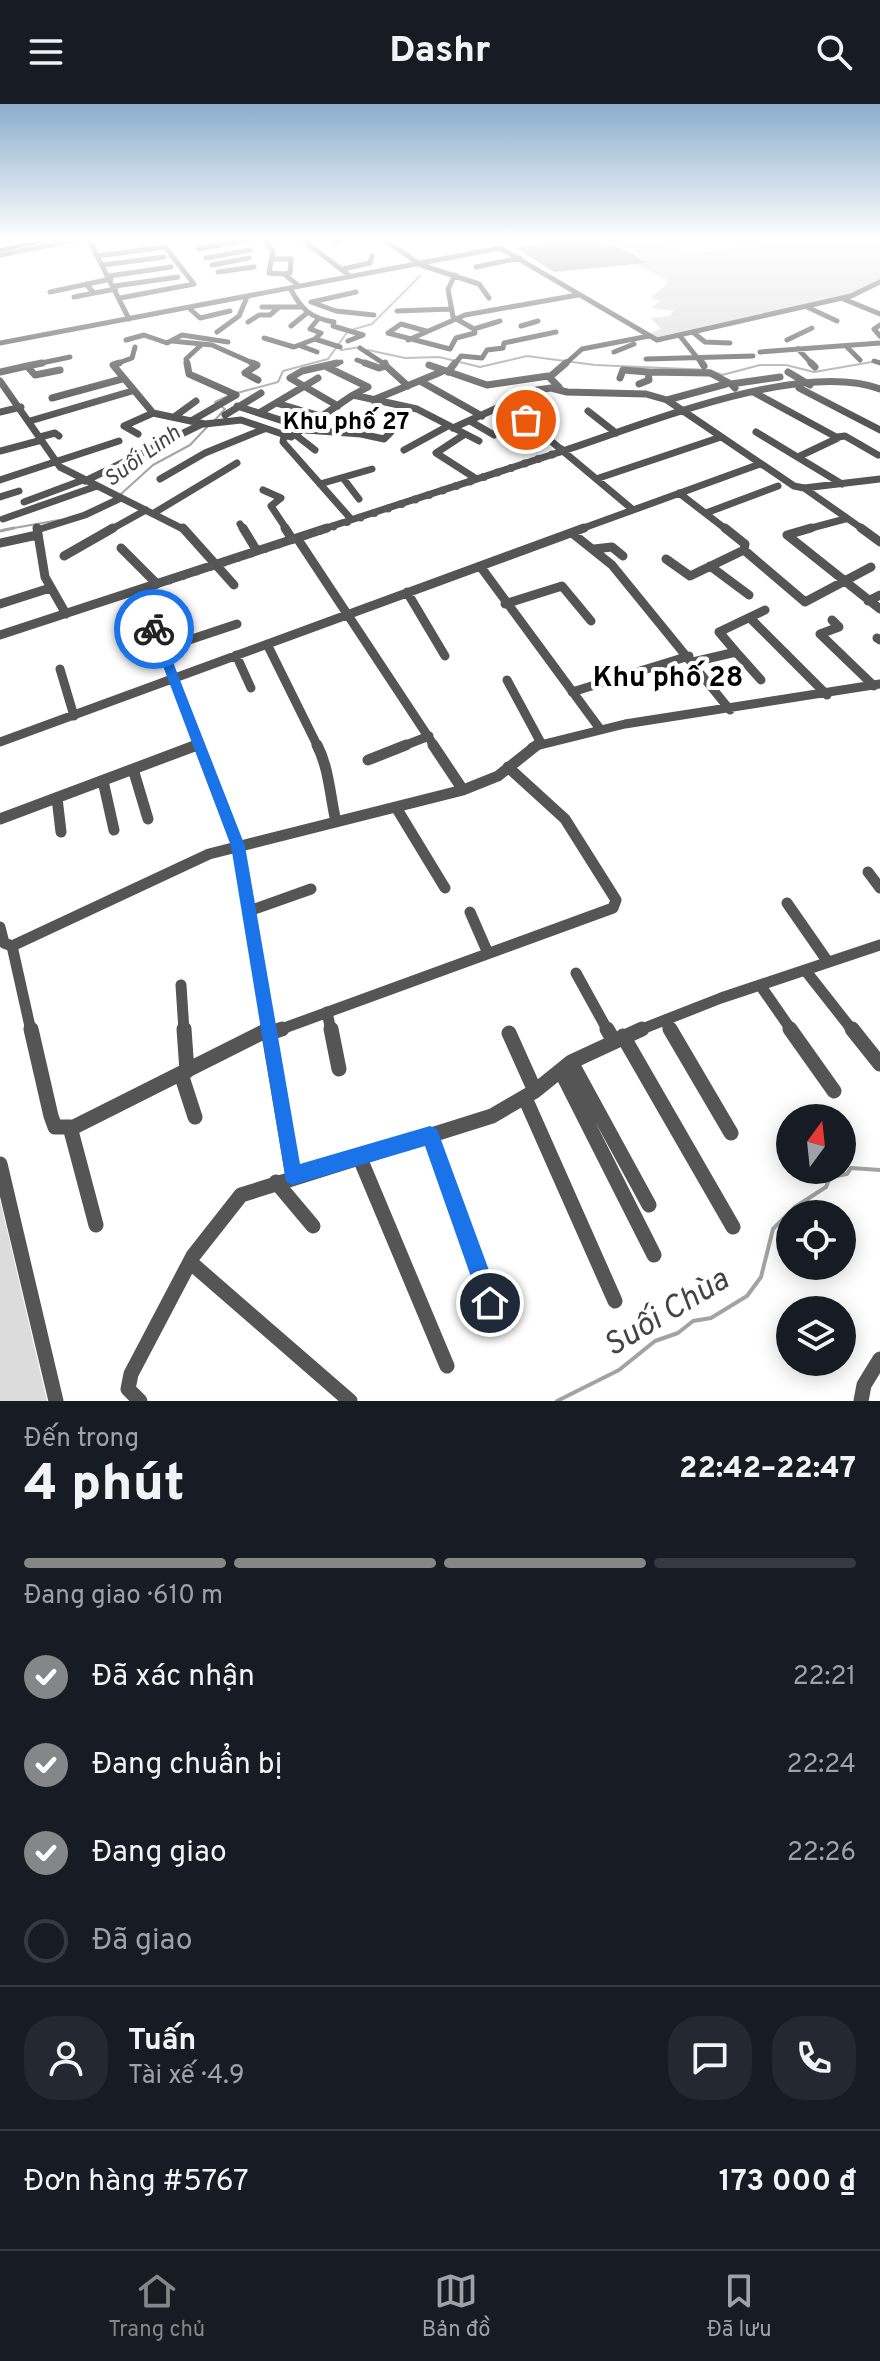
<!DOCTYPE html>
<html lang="vi">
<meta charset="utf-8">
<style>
:root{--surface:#171b24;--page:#242831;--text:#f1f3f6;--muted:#9ea1a6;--line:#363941;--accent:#858687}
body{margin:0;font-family:Overpass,sans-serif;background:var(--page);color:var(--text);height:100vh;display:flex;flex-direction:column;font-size:30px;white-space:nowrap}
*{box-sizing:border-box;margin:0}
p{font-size:26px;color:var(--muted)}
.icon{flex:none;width:44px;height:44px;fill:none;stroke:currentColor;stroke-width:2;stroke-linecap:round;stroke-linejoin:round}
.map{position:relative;height:1297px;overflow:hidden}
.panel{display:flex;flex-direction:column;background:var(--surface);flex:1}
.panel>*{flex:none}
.needle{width:52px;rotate:15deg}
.controls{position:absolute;left:776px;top:1000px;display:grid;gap:16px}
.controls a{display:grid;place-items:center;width:80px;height:80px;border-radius:50%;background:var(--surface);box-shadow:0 4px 20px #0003;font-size:40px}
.pin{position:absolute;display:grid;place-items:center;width:68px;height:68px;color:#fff;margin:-34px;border:4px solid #fff;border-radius:50%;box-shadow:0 2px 8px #0007}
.courier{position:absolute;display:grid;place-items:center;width:80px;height:80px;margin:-40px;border:6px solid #1a73e8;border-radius:50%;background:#fff;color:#222;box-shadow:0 2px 10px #0007}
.head em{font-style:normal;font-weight:800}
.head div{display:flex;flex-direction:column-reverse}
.head{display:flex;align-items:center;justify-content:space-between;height:136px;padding:0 24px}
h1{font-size:52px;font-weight:800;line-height:60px}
.bar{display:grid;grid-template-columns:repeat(4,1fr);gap:12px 8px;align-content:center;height:96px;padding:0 24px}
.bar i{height:10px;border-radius:6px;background:var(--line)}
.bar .on{background:var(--accent)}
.bar p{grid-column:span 4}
.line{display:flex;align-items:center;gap:20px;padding:0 24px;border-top:2px solid var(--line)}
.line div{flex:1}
.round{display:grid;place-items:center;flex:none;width:84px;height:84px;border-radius:32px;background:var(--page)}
ol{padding:0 24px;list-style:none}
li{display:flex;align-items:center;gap:24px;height:88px}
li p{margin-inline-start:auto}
li .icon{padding:8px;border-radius:50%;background:var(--accent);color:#fff;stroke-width:4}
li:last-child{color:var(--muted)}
li i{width:44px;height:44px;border:4px solid var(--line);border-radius:50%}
header{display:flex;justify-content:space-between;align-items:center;height:104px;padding:0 24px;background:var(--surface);font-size:36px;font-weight:800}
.tabs{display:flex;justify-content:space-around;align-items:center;height:112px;border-top:2px solid var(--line);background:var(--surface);font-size:22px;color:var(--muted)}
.tabs a{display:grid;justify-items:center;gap:4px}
.tabs .on{color:var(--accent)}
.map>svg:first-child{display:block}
.green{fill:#dcdcdc}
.water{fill:#a3a3a3}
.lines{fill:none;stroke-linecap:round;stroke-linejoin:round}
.stream-far2{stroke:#a3a3a3;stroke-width:2}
.stream-far1{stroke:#a3a3a3;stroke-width:3}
.stream{stroke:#a3a3a3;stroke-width:4}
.highway-casing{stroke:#dbdbdb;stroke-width:4}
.minor-far4{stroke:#555;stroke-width:5}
.minor-far3{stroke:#555;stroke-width:7}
.minor-far2{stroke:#555;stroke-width:9}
.minor-far1{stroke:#555;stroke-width:11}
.minor{stroke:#555;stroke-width:15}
.highway{fill:#000;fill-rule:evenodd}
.route{fill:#1a73e8}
.done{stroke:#595959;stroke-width:8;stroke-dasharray:0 14.4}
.labels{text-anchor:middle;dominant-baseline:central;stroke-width:8;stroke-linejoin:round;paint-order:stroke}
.far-water-label{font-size:22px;font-style:italic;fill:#444;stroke:#fff}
.far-quarter-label{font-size:24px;font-weight:bold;fill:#000;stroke:#fff}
.quarter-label{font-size:28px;font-weight:bold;fill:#000;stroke:#fff}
.near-water-label{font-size:32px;font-style:italic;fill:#444;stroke:#fff}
</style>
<header><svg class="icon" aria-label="menu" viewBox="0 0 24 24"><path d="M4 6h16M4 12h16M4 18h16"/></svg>Dashr<svg class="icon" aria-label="search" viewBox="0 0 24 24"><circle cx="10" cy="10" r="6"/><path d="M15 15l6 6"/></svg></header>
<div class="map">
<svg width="880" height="1297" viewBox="0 0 880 1297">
<rect width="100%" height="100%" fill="#fff"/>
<path class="green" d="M621,134C641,142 661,136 681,144L680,149L685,151L779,137C793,139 803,135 815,141L832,134H880V177L849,191L657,235L648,230L661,225L651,214L669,212L674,207L651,204L660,197L651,194L667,180L665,175L637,161L645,158L630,145L607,135Z
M0,1096L47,1297H0Z"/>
<path class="water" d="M559,134C589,132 623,140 646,159L554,168L516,144Z"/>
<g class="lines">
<path class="stream-far2" d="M341,246L361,243
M368,246L405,254L439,253L480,263L527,252L595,261L710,266L722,271L760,261H786L814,268L872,258
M237,289L278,278L283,267L328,255L348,227L372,220L420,172
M214,317L225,305L215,298L230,291
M121,390L153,361L190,341L208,322
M3,426L59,416"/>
<path class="stream-far1" d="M0,427L14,424"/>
<path class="stream" d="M557,1297L619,1266L655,1237L678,1229L693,1217L711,1214L747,1192L761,1173L773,1125L795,1103L826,1083L830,1073L847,1070L851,1064L880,1066"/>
<g class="highway-casing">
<path id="highway" d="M54,134H64L0,148V144Z"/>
</g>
<path class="minor-far4" d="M88,134L129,215
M279,134L265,137L273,147L269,169L284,170L299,182
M300,134L350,172
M382,134L421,161L479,180L489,194
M336,139L335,136L345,134
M199,145L250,135
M0,151L86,134
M97,152L165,143L194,180L120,194
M206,154L250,146
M271,155H291L290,169L284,170
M103,161L164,153
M212,161L249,154
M476,163L520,154
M343,165L370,159L372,152
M218,168L254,163
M455,171L448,185L453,213L474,225L500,217
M109,172L171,163
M86,180L94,189L116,185
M115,182L178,173
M290,184C301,205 310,214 334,218L333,222L363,231L348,237
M50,188L111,175
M74,193L94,189
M841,194L880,210
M311,198L336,207L374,211
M312,198L356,188
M262,203H300
M807,203L837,217
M189,204L200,214L230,207
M397,207L450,205
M248,218L259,211H270L278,204
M880,221L874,225L880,232
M291,222L307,209
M521,222L538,217
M217,228L239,212L247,193
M388,229L450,245L456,234L475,229L474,225
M388,229L401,220L426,227
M694,229L705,238L730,239
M680,232L703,261
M264,234L294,243L315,235L340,243
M315,235L321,229L310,225L318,215
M126,236L144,231L167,239L182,231L228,238
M408,236L465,211L578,191
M787,236L812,224
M172,237L212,241L257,261
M0,239L500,144L657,236L851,192L880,178
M301,242L317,248
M846,242L860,256
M360,244L386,261
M798,245L813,261
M614,248L634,240
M760,248L880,239
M646,255L753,252
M357,256L371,261
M874,257L880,259
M32,261L70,253
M113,261L132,254L135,243
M187,261L186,255L200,242
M328,261L341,258
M454,261L461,252L482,254L487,246L503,244L504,239L556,228
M564,261L582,245L649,232"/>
<path class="minor-far3" d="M119,259L113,261L153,309L205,320L241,316L291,333L353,291L417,305L479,337
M187,259L189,270L236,291
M252,259L257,261L245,269L258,276
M337,259L302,267L290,274L338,302
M365,259L379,264L386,262L408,282
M385,259L386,262
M702,259L704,262
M811,259L815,263
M429,261L487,281L548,272L559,283
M27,262L42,259
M327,263L368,283L353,291
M0,268L27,262L35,271L60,266
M448,268L455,259
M648,268L710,269L731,280
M788,268L810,281
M552,271L566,259
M620,274L623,266L648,268L649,276L639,280
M0,277L60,363L185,426
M420,277L482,312
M735,284L731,280L780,273
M799,284L880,326
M755,289L838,334L800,352
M52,294L122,275
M373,296L441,268
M667,296L726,280
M276,299L324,313
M508,301L632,405
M237,302L308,325
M588,307L616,329
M0,308L21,303
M259,309L318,274
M225,311L261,289
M174,313L196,297
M30,317L132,287
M191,317L236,291
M470,317L494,331
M453,324L537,286L551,284L567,288L646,290L667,296L794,382L804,384L880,375
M306,326L361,330L371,313
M756,328L842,380
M138,330L124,322L153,309
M361,330L384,335L391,328
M465,330L436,349L475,374
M284,332L283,338L351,415
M297,332L315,346
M40,333L55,329L59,332
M837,333L845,332L878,351
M404,346L448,322
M0,347L42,336
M343,374L359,395
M160,375L205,349L264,325
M596,375L721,333
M0,376L119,337
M85,377L202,320
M320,380L372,365
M804,384L864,426
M263,386L281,394L271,402L287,426
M679,389L727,426
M0,393L19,387
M24,398L83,376
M154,409L237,359
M706,409L778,382
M3,415L97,382
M240,420L244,426
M37,426L85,411L121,394
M110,426L146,406
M320,426C399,401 478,375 557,349C638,323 799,255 880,285
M578,426L760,360
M804,426L845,415"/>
<path class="minor-far2" d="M37,424L45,473L66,510
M183,424L234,481
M243,424L257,447
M285,424L292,435
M725,424L745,440L744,446L805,498L871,463
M811,424L787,431L880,505
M861,424L880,438
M572,429L612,461L730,606
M297,434L435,643
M0,439L37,431
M121,444L157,480
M594,445L612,443L623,452
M64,452L113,424
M666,455L690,472L744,446
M480,462L600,625
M710,462L749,491
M140,486L200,643
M407,488L445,552
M868,497L880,491
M0,500L50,484
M505,500L562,482L591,517
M751,515L827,591
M832,516L839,523L820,530L874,582
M0,531L327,424
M877,534L880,536
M267,540L318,643
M162,545L237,520
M736,548L761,576
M236,551L251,584
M693,558L736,548L719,528L765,506
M60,565L74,612
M507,576L541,639
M572,588L689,552
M0,638L584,424
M192,643L200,640
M401,643L429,632
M532,643L625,620L880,580"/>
<path class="minor-far1" d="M199,641L238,742L269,927
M317,641C329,664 330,692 336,718
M433,641L463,686
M368,656L406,641
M133,665L148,715
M103,677L114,726
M57,694L61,728
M397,705L445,784
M0,715L197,641
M868,768L880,784
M787,799L828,858
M249,807L311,785
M470,808L487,847
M0,823L4,839L12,842L209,750L463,686L498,672L537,641
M12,842L31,927
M805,866L853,927
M576,869L608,927
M181,881L184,927
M760,881L792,927
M327,908L331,927
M665,916L671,927
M265,927L270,924
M276,927L613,804L616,796L565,715L508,663
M637,927L721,894L880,841"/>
<path class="minor" d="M31,925L51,1012L55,1023H70L96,1121
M184,925L187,967
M268,925L293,1072
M331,925L339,965
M607,925L614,937
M670,925L731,1029
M790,925L834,987
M852,925L880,960
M270,929L282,925
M509,929L535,987
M623,932L733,1123
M571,958L649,1101
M561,967L654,1151
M181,970L195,1013
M525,994L615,1197
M70,1025L269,925
M430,1031L490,1199
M359,1052L447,1262
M0,1060L56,1297
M276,1078L313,1122
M190,1158L350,1297
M140,1297L128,1285L131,1270L193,1152L241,1091L492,1012L535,987L571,958L642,925
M861,1297L864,1281L880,1255"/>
<use href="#highway" class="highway"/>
</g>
<linearGradient id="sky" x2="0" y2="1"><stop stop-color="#8cadcc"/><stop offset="0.43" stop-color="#fff"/><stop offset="1" stop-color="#fff" stop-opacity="0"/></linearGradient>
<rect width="880" height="315" fill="url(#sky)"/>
<path class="route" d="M154,521L160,525L245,742L300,1060L430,1022L437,1025L501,1199L498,1207L490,1210L483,1207L425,1042L293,1081L286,1078L231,742L149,525Z"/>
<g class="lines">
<path class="done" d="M154,525L140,486L563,347L526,316"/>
</g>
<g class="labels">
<g class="far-water-label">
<text transform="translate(143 353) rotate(-36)">Suối Linh</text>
</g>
<g class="far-quarter-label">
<text x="346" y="319">Khu phố 27</text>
</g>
<g class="quarter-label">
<text x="668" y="575">Khu phố 28</text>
</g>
<g class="near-water-label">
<text transform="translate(667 1210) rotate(-31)">Suối Chùa</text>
</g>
</g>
</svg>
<div class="controls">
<a><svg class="needle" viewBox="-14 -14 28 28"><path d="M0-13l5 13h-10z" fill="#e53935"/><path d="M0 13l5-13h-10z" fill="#9ea1a6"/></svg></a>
<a><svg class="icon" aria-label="locate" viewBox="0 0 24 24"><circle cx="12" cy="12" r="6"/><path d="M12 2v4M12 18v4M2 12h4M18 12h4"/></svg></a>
<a><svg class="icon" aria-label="layers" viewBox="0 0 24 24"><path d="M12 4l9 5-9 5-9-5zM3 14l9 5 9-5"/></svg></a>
</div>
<div class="pin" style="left:526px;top:316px;background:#ea580c"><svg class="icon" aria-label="bag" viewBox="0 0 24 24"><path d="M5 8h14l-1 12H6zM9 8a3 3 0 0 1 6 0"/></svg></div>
<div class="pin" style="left:490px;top:1199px;background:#1f2937"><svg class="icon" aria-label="home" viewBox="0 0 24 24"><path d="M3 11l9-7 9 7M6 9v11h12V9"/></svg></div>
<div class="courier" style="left:154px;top:525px"><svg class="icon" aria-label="bike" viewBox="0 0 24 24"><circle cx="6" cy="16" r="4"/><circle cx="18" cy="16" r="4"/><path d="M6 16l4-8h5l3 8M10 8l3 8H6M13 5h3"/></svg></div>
</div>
<section class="panel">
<div class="head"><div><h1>4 phút</h1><p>Đến trong</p></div><em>22:42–22:47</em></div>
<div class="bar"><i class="on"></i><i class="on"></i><i class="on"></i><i></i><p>Đang giao · 610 m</p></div>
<ol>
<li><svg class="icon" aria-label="check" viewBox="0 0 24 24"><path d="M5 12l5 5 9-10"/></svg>Đã xác nhận<p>22:21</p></li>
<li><svg class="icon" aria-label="check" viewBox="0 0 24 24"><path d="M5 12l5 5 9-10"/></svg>Đang chuẩn bị<p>22:24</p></li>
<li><svg class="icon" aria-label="check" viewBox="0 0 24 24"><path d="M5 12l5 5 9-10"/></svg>Đang giao<p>22:26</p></li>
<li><i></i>Đã giao</li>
</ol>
<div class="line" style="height:144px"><a class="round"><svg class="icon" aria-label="person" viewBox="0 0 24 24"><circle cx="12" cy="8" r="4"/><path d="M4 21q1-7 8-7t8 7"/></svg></a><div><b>Tuấn</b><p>Tài xế · 4.9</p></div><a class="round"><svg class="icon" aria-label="chat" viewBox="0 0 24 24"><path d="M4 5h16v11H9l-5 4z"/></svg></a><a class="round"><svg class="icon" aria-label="phone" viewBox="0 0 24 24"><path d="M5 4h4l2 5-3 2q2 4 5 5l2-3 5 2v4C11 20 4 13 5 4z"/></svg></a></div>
<div class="line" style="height:104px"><div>Đơn hàng #5767</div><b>173 000 ₫</b></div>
</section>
<nav class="tabs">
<a class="on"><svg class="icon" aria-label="home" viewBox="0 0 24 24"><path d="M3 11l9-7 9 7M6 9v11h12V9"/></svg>Trang chủ</a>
<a><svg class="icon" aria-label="map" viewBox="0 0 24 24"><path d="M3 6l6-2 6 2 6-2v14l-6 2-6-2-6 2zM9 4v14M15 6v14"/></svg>Bản đồ</a>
<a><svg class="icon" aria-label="saved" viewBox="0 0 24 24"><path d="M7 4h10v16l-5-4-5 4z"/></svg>Đã lưu</a>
</nav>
